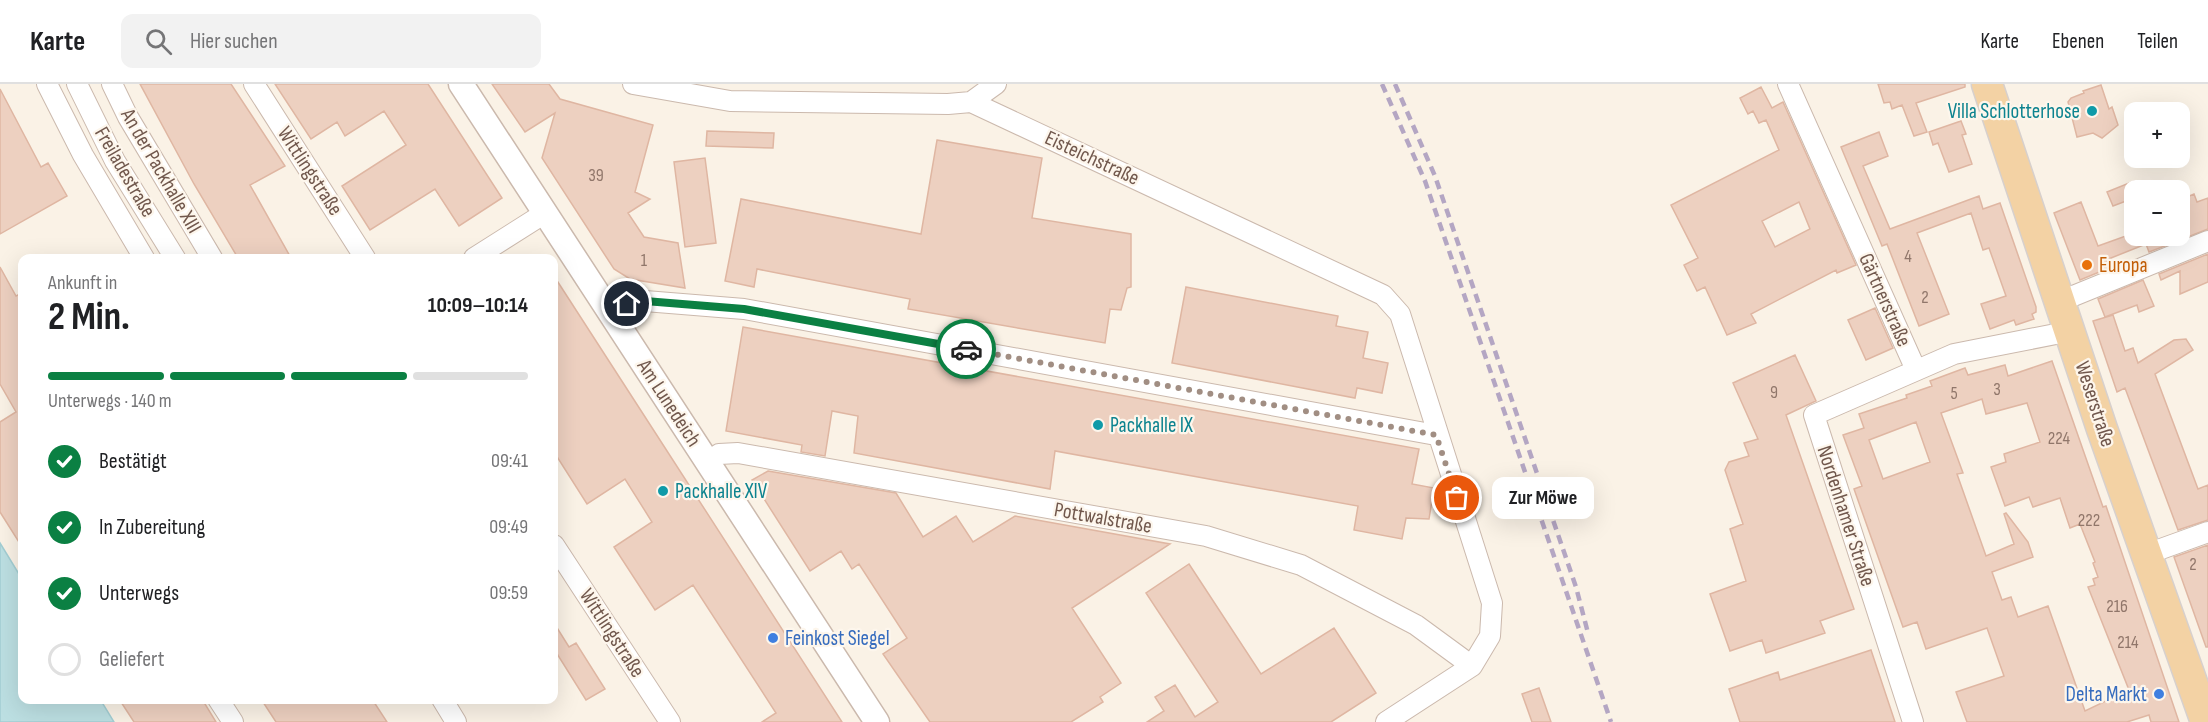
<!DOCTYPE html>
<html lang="de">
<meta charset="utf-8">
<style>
:root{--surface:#fff;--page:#f2f2f2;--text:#202124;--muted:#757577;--line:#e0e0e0;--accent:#0b8043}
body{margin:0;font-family:"Sofia Sans Condensed",sans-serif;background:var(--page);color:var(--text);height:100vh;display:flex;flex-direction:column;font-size:22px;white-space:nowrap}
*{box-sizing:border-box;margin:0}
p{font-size:20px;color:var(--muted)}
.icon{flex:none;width:33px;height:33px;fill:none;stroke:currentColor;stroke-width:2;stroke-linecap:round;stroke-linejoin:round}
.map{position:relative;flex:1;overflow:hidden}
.sheet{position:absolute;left:18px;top:170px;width:540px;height:450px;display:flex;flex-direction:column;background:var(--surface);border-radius:12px;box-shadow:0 6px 24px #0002}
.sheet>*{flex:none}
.buttons{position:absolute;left:2124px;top:18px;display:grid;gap:12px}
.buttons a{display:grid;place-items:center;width:66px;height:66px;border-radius:12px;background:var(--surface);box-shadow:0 6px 24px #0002;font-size:30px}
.pin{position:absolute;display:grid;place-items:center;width:51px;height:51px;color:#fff;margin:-26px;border:3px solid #fff;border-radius:50%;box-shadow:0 2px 6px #0007}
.courier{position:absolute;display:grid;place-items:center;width:60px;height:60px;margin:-30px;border:4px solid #0b8043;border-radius:50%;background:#fff;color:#222;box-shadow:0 2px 8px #0007}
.bubble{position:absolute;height:42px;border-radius:12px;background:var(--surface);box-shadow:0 6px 24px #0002;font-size:20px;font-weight:700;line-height:42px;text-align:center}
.head em{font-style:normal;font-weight:700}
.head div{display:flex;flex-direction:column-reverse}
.head{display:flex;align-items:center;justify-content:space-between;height:102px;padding:0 30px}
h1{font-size:39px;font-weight:700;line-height:45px}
.bar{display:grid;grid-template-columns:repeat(4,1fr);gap:9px 6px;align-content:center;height:72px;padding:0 30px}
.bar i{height:8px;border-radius:4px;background:var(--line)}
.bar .current{background:var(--accent)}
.bar p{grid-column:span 4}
ol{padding:0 30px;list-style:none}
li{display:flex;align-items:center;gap:18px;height:66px}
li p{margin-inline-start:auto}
li .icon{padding:6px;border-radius:50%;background:var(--accent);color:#fff;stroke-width:4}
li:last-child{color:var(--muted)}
li i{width:33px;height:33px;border:3px solid var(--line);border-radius:50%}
header{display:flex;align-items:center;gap:36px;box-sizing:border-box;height:84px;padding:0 30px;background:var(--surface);border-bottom:2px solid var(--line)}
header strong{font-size:28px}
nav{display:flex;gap:33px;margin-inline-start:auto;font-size:21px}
.search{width:420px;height:54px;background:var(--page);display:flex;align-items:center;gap:15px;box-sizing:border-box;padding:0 21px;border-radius:12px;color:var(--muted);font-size:22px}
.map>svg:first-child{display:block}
.water{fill:#bcdfe2;stroke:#a3ced3;stroke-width:1.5}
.building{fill:#edd0c0;stroke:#dfb6a2;stroke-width:1.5;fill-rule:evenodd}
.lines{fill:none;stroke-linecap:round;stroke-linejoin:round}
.minor-casing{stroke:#cbb9ad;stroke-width:22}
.tertiary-casing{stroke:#cbb9ad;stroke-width:27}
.primary-casing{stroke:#d7d0cd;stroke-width:33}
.minor{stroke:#fff;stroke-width:20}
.tertiary{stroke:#fff;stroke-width:24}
.primary{stroke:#f3d2a4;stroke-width:30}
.rail{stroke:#b4a6c3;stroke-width:4.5;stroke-dasharray:9 6;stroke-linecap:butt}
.done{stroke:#a18e83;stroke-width:6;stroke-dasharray:0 10.8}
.route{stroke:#0b8043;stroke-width:8}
.culture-dot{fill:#0f9aa8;stroke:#fdf6ec;stroke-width:2}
.food-dot{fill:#e8710a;stroke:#fdf6ec;stroke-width:2}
.shop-dot{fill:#3f7fe0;stroke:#fdf6ec;stroke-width:2}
.labels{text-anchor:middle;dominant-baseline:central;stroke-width:4.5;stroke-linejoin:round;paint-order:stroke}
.number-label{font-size:18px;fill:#90766a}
.culture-label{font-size:21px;fill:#0d838f;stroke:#fdf6ec;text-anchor:start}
.street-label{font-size:21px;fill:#71584d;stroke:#fdf6ec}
.food-label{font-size:21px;fill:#c56008;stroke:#fdf6ec;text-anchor:start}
.shop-label{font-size:21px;fill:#366cbe;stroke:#fdf6ec;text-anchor:start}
</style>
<header>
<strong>Karte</strong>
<div class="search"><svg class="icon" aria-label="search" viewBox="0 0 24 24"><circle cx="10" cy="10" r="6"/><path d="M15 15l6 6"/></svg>Hier suchen</div>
<nav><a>Karte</a><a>Ebenen</a><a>Teilen</a></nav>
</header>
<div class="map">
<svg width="2208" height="638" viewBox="0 0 2208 638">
<rect width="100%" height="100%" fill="#faf2e6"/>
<path class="water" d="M0,459L22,495V615H100L114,638H0Z"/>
<path class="building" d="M140,0H231L285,82L250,101L291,174H238L194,100Z
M275,0H428L502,114L459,142L435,105L370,146L342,102L406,61L384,27L345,52L337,38L311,55Z
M492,0H549L560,15L653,41L635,108L650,115L628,129L644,153L678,159L685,204L630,195L614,185L542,74L555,29L525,48Z
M1878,0H1965V3L1916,19L1927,48L1914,52L1902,21L1892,25L1890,18L1884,19Z
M2101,1L2109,25L2112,23L2118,41L2102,54L2093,49L2077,53L2068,18L2071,14L2084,9L2083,7Z
M1761,3L1772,24L1783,18L1856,181L1837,189L1836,186L1751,230L1756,239L1727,251L1705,203L1697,207L1684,181L1698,174L1671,121L1779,66L1766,36L1759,39L1753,27L1748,30L1740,14ZM1799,118L1810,145L1775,163L1762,137Z
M0,5L41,83L48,79L67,112L0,150Z
M1961,37L1966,50L1962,51L1972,80L1949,88L1938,59L1933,61L1929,48Z
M707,47L774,49L773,64L706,62Z
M1879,48L1888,72L1863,82L1890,145L1979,112L1983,125L2000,119L2036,223V228L2032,230L2034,235L2016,241L2014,236L1990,245L1981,220L2006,212L1989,164L1983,166L1971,129L1917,149L1949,230L1919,242L1887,160L1882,162L1841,63Z
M937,56L1042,74L1032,134L1131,150V203L1127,204L1121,226L1110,225L1105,259L908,225L910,215L757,185L754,203L725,197L741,115L921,150Z
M705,74L716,159L685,163L674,78Z
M2134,97V114L2113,122L2107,108Z
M2194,110L2197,118L2208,114V145L2180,156V116Z
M2081,118L2098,162L2134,149V152H2167L2170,160L2149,168L2146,160L2106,176L2109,184L2080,196L2054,129Z
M2208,170V198L2180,210V187L2161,196L2159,190Z
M0,183L16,212L22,209V463L0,428V338L16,328L0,300Z
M554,192L658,353L842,638H762L776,629L693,501L655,526L614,463L652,438L625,395L587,420L554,368Z
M2143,196L2154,222L2139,228L2137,221L2105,233L2098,215Z
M1186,203L1338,232L1336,242L1368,248L1363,274L1388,279L1382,309L1357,304L1355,314L1172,279Z
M1875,224L1893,264L1866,276L1848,236Z
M2113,231L2125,267L2133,264L2138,279L2174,256L2186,255L2193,266L2155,290L2198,405L2208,401V436L2178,446L2125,304L2117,308L2093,237Z
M743,243L1419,365L1412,400L1434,404L1429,435L1406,434L1402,455L1354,446L1358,422L1055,367L1050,405L854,369L858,332L832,327L825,372L801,368L802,361L726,347Z
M1795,271L1816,317L1786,331L1854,525L1820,537L1825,549L1766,569L1762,556L1730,567L1710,510L1746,497L1730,445L1743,440L1725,386L1729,378L1749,372L1744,359L1758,355L1733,299Z
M2052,277L2103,423L2106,422L2179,638H2151L2149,631L2127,638H1967L1956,608L2004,592L1987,544L1926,565L1917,538L1903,543L1854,405L1862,402L1843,351L1864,344L1859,330L1907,314L1906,311L1932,302L1930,297L1965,284L1968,291L2005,281L2008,292ZM1982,315L1986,330L2027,319L2040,358L2004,370L2006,378L1991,383L2005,422L2029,413L2033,423L2060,414L2070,444L2080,440L2095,478L2093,479L2098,493L2093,495L2095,501L2088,503L2129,606L2085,627L2048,522L2018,533L2011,513L2002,516L1992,488L2033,473L2028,458L2006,429L2004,430L2014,460L1986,472L1957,390L1963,389L1941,329ZM1916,338L1930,378L1883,395L1869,356Z
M768,387L896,409L923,453L956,432L973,458L1015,432L1170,460L1072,524L1121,599L1100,613L1103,618L1071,638H930L883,570L907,554L859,480L852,485L841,467L810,487L752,396Z
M2208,461V563H2206L2174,473Z
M1189,480L1261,590L1334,544L1376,609L1331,638H1147L1164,627L1155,613L1175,601L1195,633L1218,618L1146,509Z
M554,539L569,563L576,559L605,605L586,616L554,565Z
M1871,566L1895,638H1740L1729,605L1778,588L1780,596Z
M1539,604L1551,638H1532L1522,610Z
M119,615H202L216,638H134Z
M261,615H372L387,638H276Z"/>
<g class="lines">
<g class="minor-casing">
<path id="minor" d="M47,0L83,71L144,174
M77,0L115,77L175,174
M112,0L128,33L212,174
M254,0L365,174
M633,0L730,17L948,20L971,18L1383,211L1400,230L1492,519L1490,552L1472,582L1386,638
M1788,0L1916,286
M971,18L996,0
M474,174L545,129
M2061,217L2208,157
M610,229L627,220L645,217L744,225L1436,351
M708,378L719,370L738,369L1206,452L1301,481L1416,541L1472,582
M554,461L670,638
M2147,470L2208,448
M218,615L233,638
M442,615L456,638
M1913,638L1814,331L1954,270L2071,247"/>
</g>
<g class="tertiary-casing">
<path id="tertiary" d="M461,0L877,638"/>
</g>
<g class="primary-casing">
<path id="primary" d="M1987,0L2102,345L2206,638"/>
</g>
<use href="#minor" class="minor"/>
<use href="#tertiary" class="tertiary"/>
<use href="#primary" class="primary"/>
<path class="rail" d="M1382,0L1425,97L1611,638
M1395,0L1435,92L1576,503L1588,549"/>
</g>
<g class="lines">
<path class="done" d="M966,265L1436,351L1457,414"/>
<path class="route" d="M627,220L645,217L744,225L966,265"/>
</g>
<g class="culture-dot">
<circle cx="2092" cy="27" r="6"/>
<circle cx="1098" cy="341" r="6"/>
<circle cx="663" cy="407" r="6"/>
</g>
<circle class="food-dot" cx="2087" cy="181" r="6"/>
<g class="shop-dot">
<circle cx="773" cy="554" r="6"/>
<circle cx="2159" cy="610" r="6"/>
</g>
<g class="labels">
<g class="number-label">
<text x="596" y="91">39</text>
<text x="1908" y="172">4</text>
<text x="644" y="176">1</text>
<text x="1925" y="213">2</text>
<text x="1997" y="305">3</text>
<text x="1774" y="308">9</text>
<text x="1954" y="309">5</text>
<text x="2059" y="354">224</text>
<text x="2089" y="436">222</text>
<text x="2193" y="480">2</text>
<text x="2117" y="522">216</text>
<text x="2128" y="558">214</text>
</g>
<g class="culture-label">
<text x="2080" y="27" text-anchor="end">Villa Schlotterhose</text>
<text x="1110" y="341">Packhalle IX</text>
<text x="675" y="407">Packhalle XIV</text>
</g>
<g class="street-label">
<text transform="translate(1092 74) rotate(25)">Eisteichstraße</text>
<text transform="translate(161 87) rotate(60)">An der Packhalle XIII</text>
<text transform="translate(310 87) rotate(57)">Wittlingstraße</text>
<text transform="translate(125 88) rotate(60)">Freiladestraße</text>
<text transform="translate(1885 216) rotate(66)">Gärtnerstraße</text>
<text transform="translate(669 319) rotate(57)">Am Lunedeich</text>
<text transform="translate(2095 320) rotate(72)">Weserstraße</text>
<text transform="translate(1846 432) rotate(72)">Nordenhamer Straße</text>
<text transform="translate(1103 434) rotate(10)">Pottwalstraße</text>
<text transform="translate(612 549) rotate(57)">Wittlingstraße</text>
</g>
<g class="food-label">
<text x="2099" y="181">Europa</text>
</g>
<g class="shop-label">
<text x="785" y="554">Feinkost Siegel</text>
<text x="2147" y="610" text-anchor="end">Delta Markt</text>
</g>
</g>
</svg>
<div class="buttons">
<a>+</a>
<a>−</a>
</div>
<div class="pin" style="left:1457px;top:414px;background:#ea580c"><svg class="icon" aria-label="bag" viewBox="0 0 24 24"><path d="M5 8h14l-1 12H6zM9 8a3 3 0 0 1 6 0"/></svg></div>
<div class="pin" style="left:627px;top:220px;background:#1f2937"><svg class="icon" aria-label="home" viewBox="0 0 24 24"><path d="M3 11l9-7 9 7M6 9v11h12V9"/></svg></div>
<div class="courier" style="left:966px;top:265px"><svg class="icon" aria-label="car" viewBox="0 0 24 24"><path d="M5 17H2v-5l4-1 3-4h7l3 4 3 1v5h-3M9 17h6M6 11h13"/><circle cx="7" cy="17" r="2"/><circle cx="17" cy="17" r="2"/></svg></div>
<div class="bubble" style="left:1492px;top:393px;width:102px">Zur Möwe</div>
<section class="sheet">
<div class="head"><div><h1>2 Min.</h1><p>Ankunft in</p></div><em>10:09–10:14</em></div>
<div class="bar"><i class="current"></i><i class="current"></i><i class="current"></i><i></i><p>Unterwegs · 140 m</p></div>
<ol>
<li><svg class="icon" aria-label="check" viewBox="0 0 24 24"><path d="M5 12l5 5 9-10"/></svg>Bestätigt<p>09:41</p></li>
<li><svg class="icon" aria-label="check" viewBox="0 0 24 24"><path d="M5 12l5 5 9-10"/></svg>In Zubereitung<p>09:49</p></li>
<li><svg class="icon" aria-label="check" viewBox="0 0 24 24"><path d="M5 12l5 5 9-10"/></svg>Unterwegs<p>09:59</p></li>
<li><i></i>Geliefert</li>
</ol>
</section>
</div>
